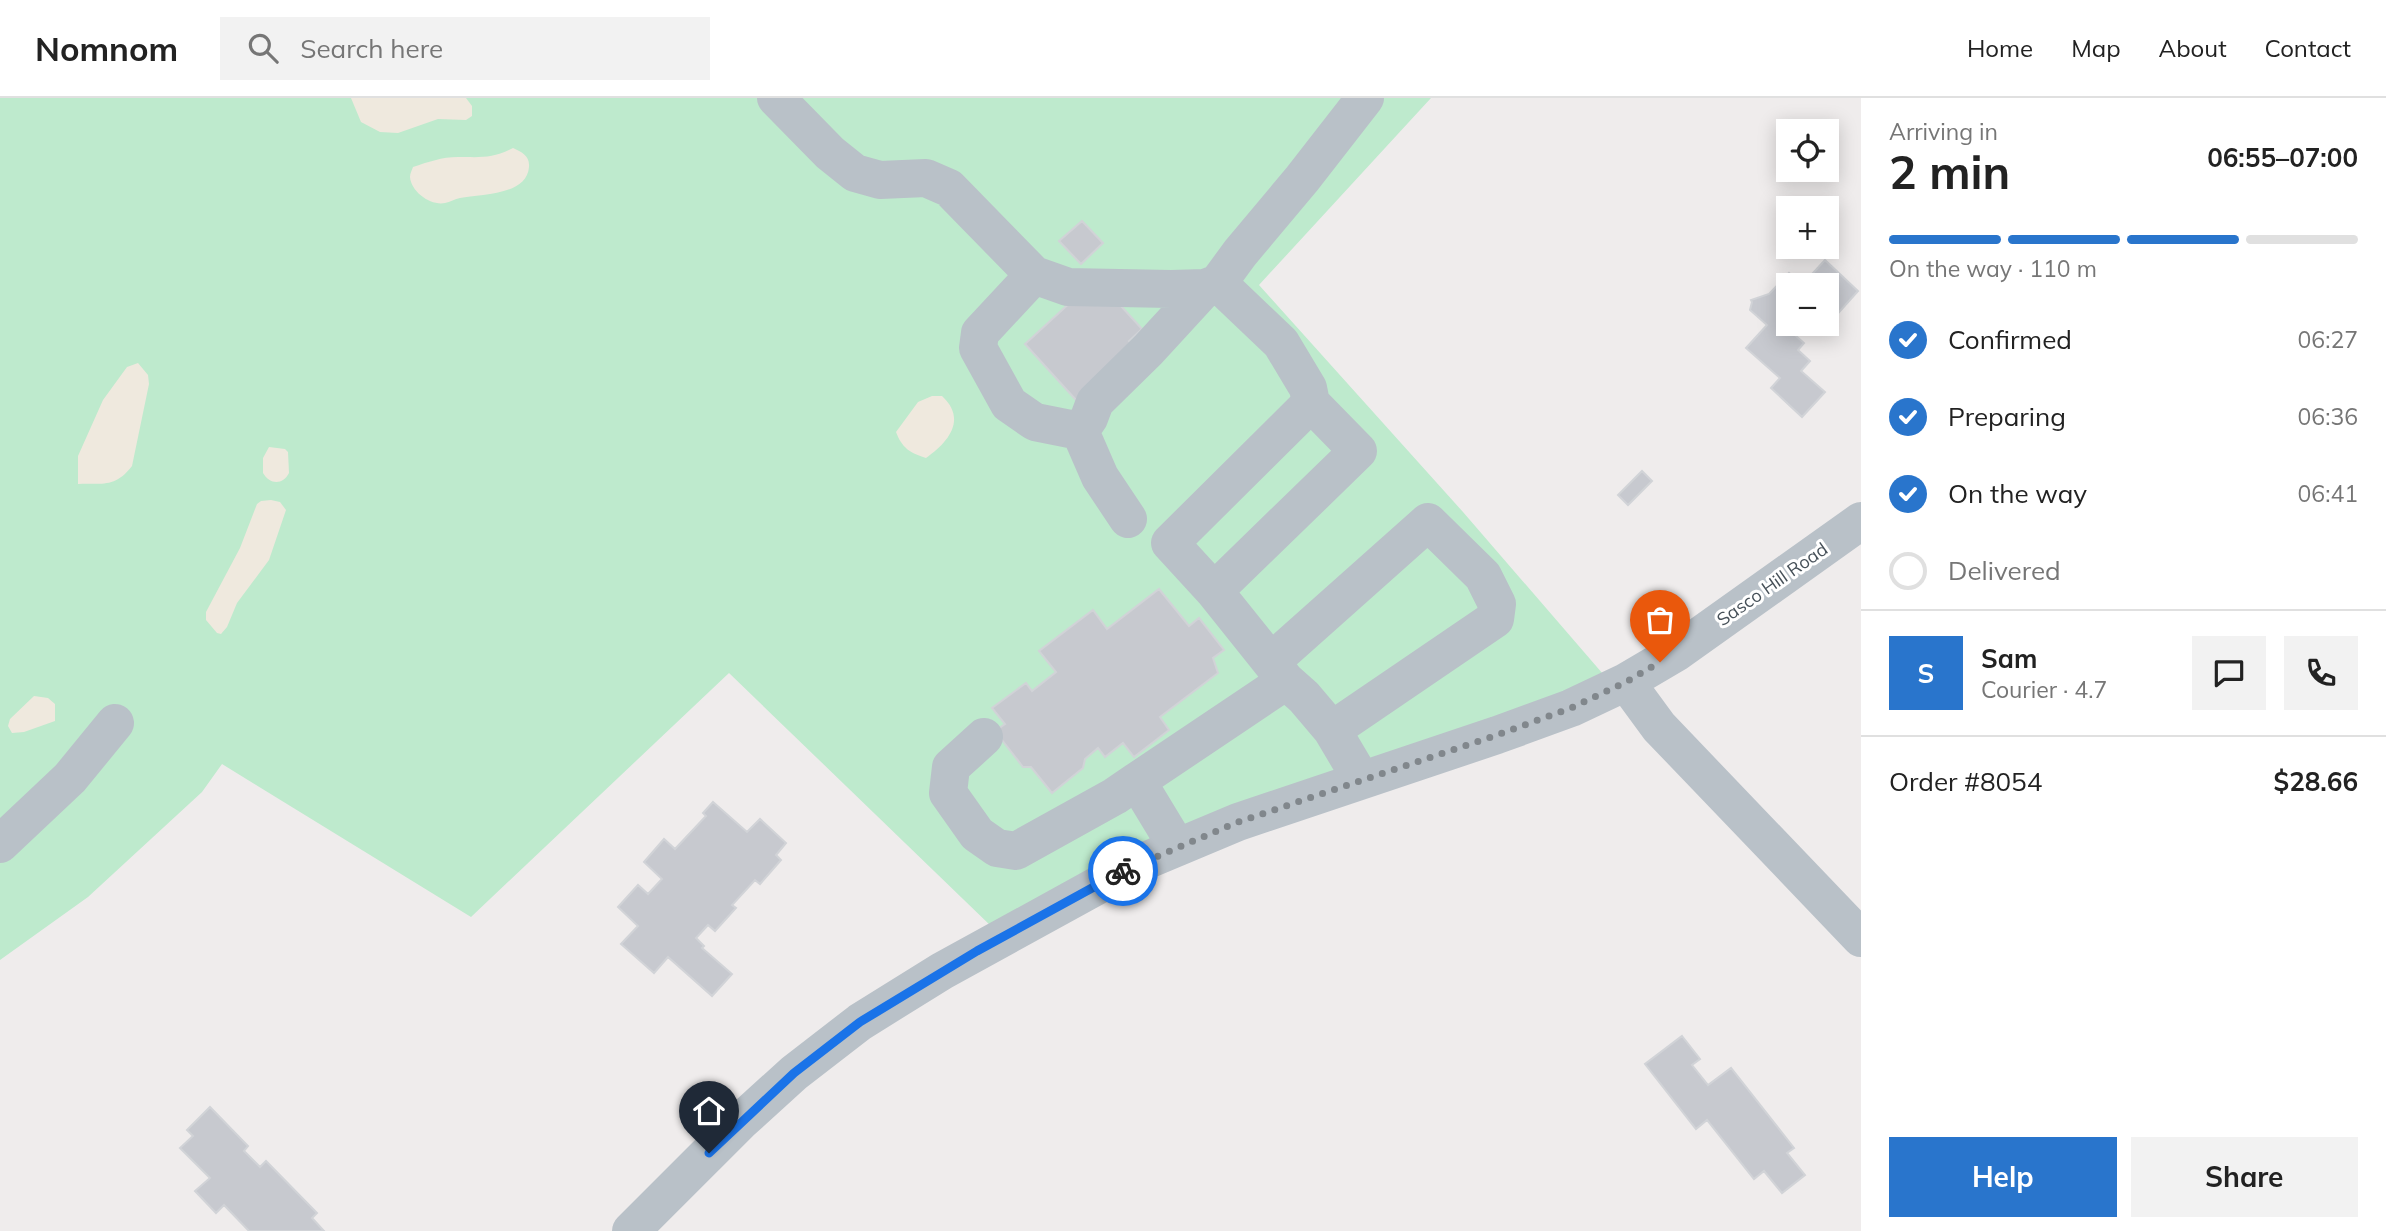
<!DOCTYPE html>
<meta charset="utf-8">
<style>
:root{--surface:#fff;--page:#f2f2f2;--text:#222;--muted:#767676;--line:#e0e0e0;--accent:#2975cc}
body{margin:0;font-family:Mulish,sans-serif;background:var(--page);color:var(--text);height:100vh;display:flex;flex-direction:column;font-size:26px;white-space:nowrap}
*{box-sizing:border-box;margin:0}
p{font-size:23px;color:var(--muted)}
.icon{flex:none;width:38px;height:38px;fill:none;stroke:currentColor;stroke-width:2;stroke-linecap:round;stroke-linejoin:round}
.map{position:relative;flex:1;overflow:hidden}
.panel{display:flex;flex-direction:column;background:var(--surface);width:525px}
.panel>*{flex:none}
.tools{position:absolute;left:1776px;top:21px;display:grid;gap:14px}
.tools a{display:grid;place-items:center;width:63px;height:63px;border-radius:0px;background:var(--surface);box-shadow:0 4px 18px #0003;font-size:35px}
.pin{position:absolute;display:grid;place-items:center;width:60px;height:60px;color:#fff;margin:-72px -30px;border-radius:50% 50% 50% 0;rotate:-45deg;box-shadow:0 0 7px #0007}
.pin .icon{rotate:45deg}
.courier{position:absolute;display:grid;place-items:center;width:70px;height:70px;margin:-35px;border:5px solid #1a73e8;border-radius:50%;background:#fff;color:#222;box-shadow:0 2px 9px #0007}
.head em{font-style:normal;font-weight:700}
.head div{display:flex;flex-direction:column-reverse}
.head{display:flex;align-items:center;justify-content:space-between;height:119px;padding:0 28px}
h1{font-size:46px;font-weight:700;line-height:52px}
.bar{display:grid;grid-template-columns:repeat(4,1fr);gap:10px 7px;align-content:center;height:84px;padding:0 28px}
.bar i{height:9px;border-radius:5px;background:var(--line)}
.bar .on{background:var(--accent)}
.bar p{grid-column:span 4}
.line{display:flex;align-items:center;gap:18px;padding:0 28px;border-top:2px solid var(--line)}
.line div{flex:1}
.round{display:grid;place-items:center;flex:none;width:74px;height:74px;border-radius:0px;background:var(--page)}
ol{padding:0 28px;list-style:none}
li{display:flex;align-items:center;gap:21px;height:77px}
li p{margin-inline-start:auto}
li .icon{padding:7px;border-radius:50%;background:var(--accent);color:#fff;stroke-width:4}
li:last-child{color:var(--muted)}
li i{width:38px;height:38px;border:4px solid var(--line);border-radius:50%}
.primary-button{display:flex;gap:14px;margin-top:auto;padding:14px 28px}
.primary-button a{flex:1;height:80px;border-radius:0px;background:var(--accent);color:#fff;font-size:28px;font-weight:700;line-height:80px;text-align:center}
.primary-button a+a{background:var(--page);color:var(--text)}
header{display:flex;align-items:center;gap:42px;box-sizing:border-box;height:98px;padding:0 35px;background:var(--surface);border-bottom:2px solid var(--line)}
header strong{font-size:33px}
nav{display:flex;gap:38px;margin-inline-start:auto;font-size:24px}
.search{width:490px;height:63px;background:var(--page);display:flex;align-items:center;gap:18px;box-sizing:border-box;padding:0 24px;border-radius:0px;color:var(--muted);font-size:26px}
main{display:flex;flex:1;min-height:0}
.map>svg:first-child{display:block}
.green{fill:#beeacd}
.sand{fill:#efe9de}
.building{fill:#c7c9cf;stroke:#d1d3d7;stroke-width:2}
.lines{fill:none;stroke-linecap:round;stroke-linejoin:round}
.minor{stroke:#b9c1c8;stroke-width:38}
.done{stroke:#81878c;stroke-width:7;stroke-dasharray:0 12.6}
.route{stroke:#1a73e8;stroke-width:9}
.labels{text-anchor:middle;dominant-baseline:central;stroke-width:6;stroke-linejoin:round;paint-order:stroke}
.street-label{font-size:18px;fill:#465058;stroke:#fff}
</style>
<header>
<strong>Nomnom</strong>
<div class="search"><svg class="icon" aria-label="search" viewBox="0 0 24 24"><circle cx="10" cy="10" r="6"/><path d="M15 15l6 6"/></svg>Search here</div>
<nav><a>Home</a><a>Map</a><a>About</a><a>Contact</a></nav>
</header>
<main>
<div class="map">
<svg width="1861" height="1133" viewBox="0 0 1861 1133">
<rect width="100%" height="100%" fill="#efecec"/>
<path class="green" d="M0,0H1431L1259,187L1463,414L1609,583L993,830L729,575L471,819L222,666L202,694L88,799L0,862Z"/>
<path class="sand" d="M351,0H466L472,8V18L466,22L438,21L398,35L380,34L361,24Z
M513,50C522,54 530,58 529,69C527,98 479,96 460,100C455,101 450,104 445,105C431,108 411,94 410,79C410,75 412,72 413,69C428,64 442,59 458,59C481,59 492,61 513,50Z
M138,265L148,277L149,286L132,368C115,390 103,385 78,386V358L103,302L127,269Z
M932,298H942C967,321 949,344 926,360C910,355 902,350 896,334L918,304Z
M269,349L285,351L288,354L289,375C283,387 270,387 263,375V360Z
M271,402L280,404L286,412L269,462L237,505L227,529L221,536L217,535L206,522V514L240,450L257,406L261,403Z
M34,598L48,600L55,606V623L24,634L12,635L8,628L10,621Z"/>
<path class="building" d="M1082,123L1103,145L1081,166L1059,143Z
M1825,162L1858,193L1832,222L1827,217V187H1788V226H1807L1796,238L1804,245L1798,252L1810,263L1801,273L1825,294L1802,319L1771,290L1780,280L1746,250L1767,227L1750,212L1752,204L1751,202L1769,196L1789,175L1802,187Z
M1110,196L1142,231L1129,243L1134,249L1076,302L1025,246L1073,202Z
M1642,373L1652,383L1628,407L1618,397Z
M1159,491L1189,528L1199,520L1224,552L1213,560L1218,575L1160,619L1169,632L1134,659L1123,645L1105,659L1098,650L1085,661L1083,670L1052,695L1031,669H1023L995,633L1005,626L992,610L1026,585L1032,593L1056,574L1039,553L1093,512L1107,531Z
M713,704L747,734L760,721L786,745L776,757L781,762L760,786L755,782L732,807L736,810L715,833L708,827L696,840L704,848L702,850L732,876L712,898L668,859L654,875L621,846L638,828L618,809L638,787L648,796L662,781L644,764L664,741L675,751L706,718L703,715Z
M1682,938L1700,961L1692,967L1708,987L1731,970L1794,1050L1787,1055L1805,1077L1782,1095L1764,1073L1754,1081L1707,1022L1696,1031L1645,966Z
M210,1009L248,1048L244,1053L260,1069L266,1063L317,1115L312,1120L324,1133H249L224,1107L216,1115L195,1093L210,1080L180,1050L193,1038L187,1032Z"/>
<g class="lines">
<path class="minor" d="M776,0L830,55L855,75L880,82L926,80L949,90L1034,177L1068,189L1171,191L1205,190L1218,185L1240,155L1302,81L1365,0
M1034,177L980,235L978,250L1009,306L1035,324L1080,333
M1311,305L1170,445L1214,493L1286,583L1304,599L1332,632L1361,681
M1080,333L1089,320L1095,304L1148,252L1205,190
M1080,333L1100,379L1128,421
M1214,493L1358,353L1311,305L1308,290L1281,245L1218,185
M1272,563L1428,424L1483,478L1497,506L1495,521L1332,632
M1626,584L1659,629L1861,840
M984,639L951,669L948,695L977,736L997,750L1016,753L1115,698L1137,683L1177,749
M1137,683L1286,583
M0,746L70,680L115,625
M631,1133L740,1024L794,975L860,924L942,873L1133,768L1238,724L1497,637L1571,610L1626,584L1677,554L1861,423"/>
</g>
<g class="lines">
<path class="done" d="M1123,773L1238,724L1497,637L1571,610L1626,584L1660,564"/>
<path class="route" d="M709,1055L794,975L860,924L977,853L1123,773"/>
</g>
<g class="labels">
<g class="street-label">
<text transform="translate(1772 486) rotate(-35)">Sasco Hill Road</text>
</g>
</g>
</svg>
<div class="tools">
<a><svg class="icon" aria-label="locate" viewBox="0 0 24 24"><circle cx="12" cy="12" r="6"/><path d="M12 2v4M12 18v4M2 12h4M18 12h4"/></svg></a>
<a>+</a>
<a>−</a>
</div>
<div class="pin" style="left:1660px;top:564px;background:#ea580c"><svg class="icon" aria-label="bag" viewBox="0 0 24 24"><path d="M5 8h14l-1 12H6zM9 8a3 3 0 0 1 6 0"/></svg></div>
<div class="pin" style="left:709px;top:1055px;background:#1f2937"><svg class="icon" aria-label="home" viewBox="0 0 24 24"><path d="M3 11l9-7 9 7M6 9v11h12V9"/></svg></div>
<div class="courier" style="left:1123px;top:773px"><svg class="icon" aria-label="bike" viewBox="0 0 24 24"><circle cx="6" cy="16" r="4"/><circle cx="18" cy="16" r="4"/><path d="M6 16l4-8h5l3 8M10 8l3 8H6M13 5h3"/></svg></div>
</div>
<section class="panel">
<div class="head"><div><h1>2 min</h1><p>Arriving in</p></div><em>06:55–07:00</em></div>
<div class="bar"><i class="on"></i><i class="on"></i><i class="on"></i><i></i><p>On the way · 110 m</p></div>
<ol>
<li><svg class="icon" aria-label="check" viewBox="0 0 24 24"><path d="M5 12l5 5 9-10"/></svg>Confirmed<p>06:27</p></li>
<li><svg class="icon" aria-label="check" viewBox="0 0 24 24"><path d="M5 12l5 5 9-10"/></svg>Preparing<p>06:36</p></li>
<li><svg class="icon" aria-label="check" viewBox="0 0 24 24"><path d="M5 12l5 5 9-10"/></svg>On the way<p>06:41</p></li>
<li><i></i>Delivered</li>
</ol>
<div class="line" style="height:126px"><b class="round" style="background:var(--accent);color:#fff">S</b><div><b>Sam</b><p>Courier · 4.7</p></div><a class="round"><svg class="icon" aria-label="chat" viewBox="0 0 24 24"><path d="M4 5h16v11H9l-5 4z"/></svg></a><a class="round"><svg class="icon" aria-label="phone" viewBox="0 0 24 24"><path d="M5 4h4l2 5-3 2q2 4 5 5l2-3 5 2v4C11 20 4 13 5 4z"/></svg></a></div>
<div class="line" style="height:91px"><div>Order #8054</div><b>$28.66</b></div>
<div class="primary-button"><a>Help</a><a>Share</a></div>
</section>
</main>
